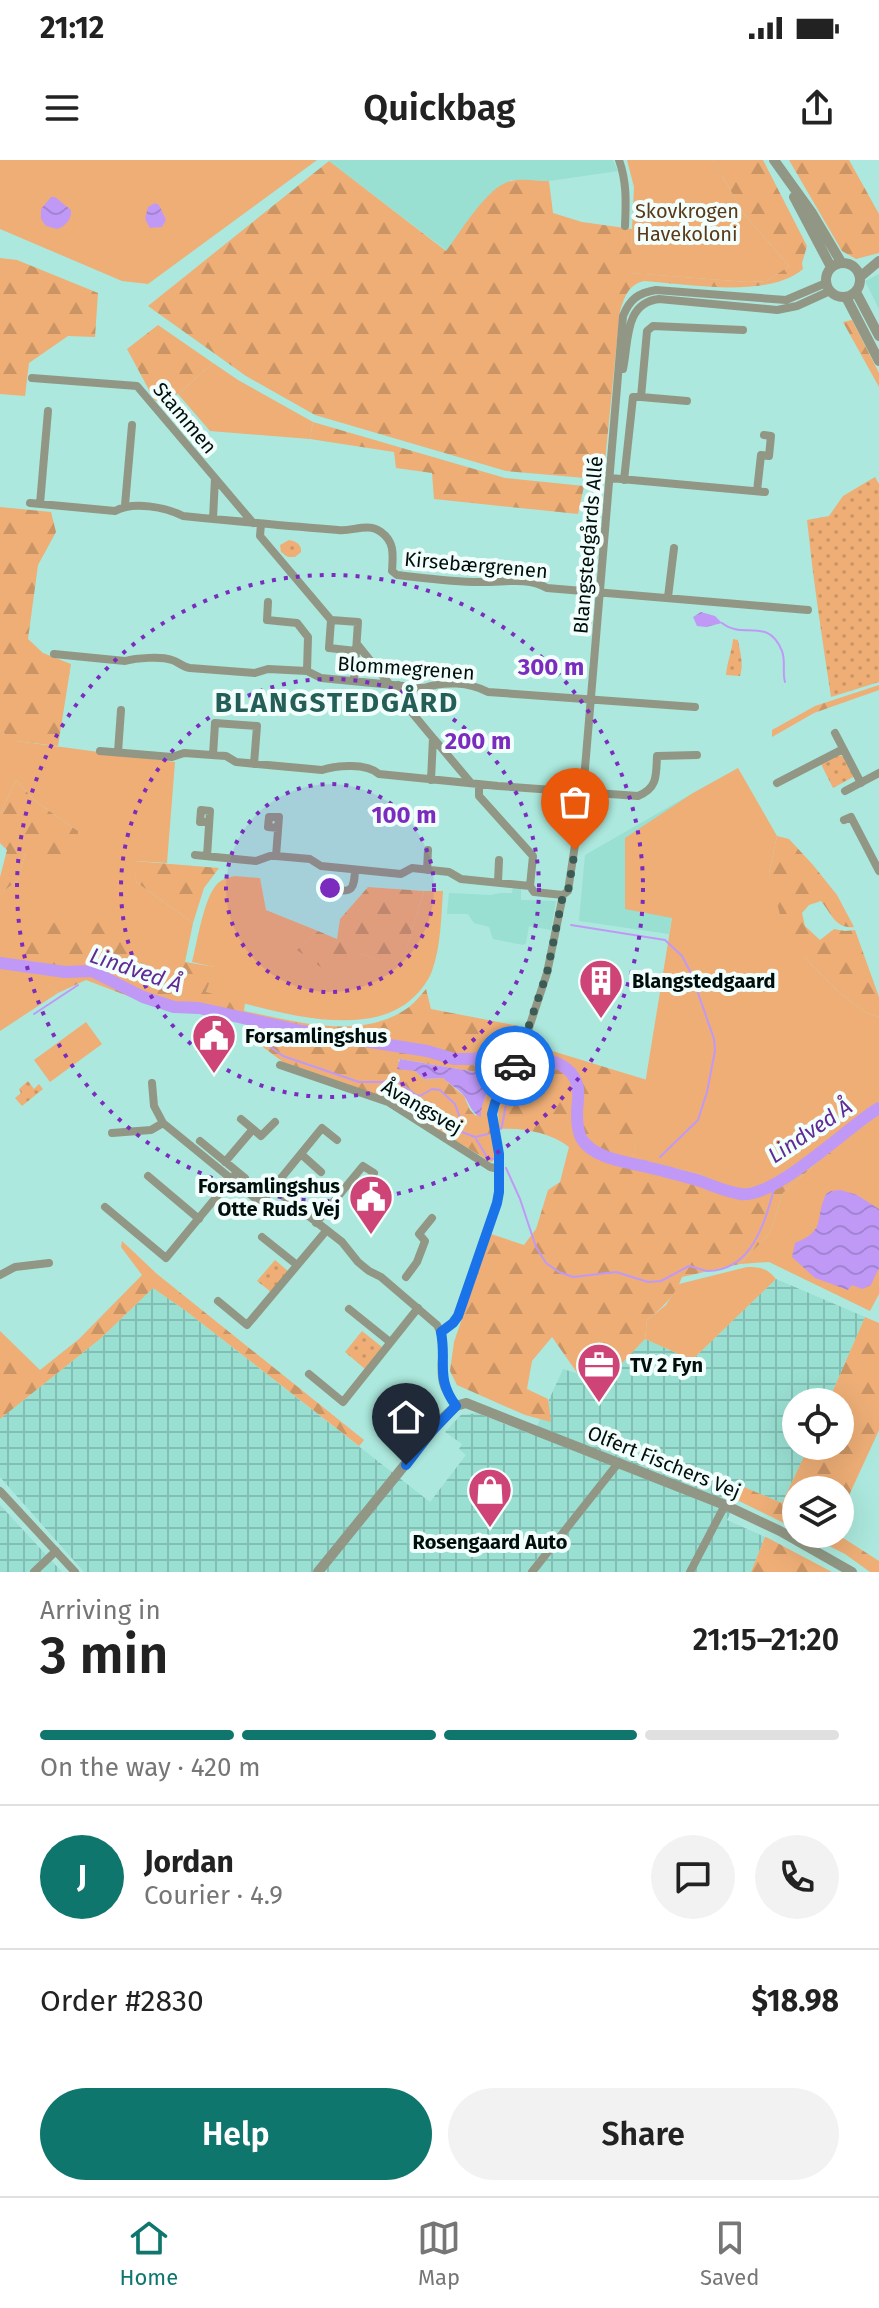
<!DOCTYPE html>
<meta charset="utf-8">
<style>
:root{--surface:#fff;--page:#f2f2f2;--text:#222;--muted:#767676;--line:#e0e0e0;--accent:#0f766e}
body{margin:0;font-family:"Fira Sans",sans-serif;background:var(--page);color:var(--text);height:100vh;display:flex;flex-direction:column;font-size:30px;white-space:nowrap}
*{box-sizing:border-box;margin:0}
p{font-size:26px;color:var(--muted)}
.icon{flex:none;width:44px;height:44px;fill:none;stroke:currentColor;stroke-width:2;stroke-linecap:round;stroke-linejoin:round}
.map{position:relative;height:1412px;overflow:hidden}
.panel{display:flex;flex-direction:column;background:var(--surface);flex:1}
.panel>*{flex:none}
.buttons{position:absolute;left:782px;top:1228px;display:grid;gap:16px}
.buttons a{display:grid;place-items:center;width:72px;height:72px;border-radius:50%;background:var(--surface);box-shadow:0 8px 32px #0002;font-size:40px}
.pin{position:absolute;display:grid;place-items:center;width:68px;height:68px;color:#fff;margin:-82px -34px;border-radius:50% 50% 50% 0;rotate:-45deg;box-shadow:0 0 8px #0007}
.pin .icon{rotate:45deg}
.courier{position:absolute;display:grid;place-items:center;width:80px;height:80px;margin:-40px;border:6px solid #1a73e8;border-radius:50%;background:#fff;color:#222;box-shadow:0 2px 10px #0007}
.overview em{font-style:normal;font-weight:600}
.overview div{display:flex;flex-direction:column-reverse}
.overview{display:flex;align-items:center;justify-content:space-between;height:136px;padding:0 40px}
h1{font-size:52px;font-weight:600;line-height:60px}
.bar{display:grid;grid-template-columns:repeat(4,1fr);gap:12px 8px;align-content:center;height:96px;padding:0 40px}
.bar i{height:10px;border-radius:6px;background:var(--line)}
.bar .current{background:var(--accent)}
.bar p{grid-column:span 4}
.line{display:flex;align-items:center;gap:20px;padding:0 40px;border-top:2px solid var(--line)}
.line div{flex:1}
.round{display:grid;place-items:center;flex:none;width:84px;height:84px;border-radius:42px;background:var(--page)}
.cta{display:flex;gap:16px;margin-top:auto;padding:16px 40px}
.cta a{flex:1;height:92px;border-radius:48px;background:var(--accent);color:#fff;font-size:32px;font-weight:600;line-height:92px;text-align:center}
.cta a+a{background:var(--page);color:var(--text)}
.status{display:flex;justify-content:space-between;align-items:center;height:56px;padding:0 40px;background:var(--surface);direction:ltr}
.status svg{height:22px;fill:currentColor}
header{display:flex;justify-content:space-between;align-items:center;height:104px;padding:0 40px;background:var(--surface);font-size:36px;font-weight:600}
.tab-bar{display:flex;justify-content:space-around;align-items:center;height:112px;border-top:2px solid var(--line);background:var(--surface);font-size:22px;color:var(--muted)}
.tab-bar a{display:grid;justify-items:center;gap:4px}
.tab-bar .current{color:var(--accent)}
.map>svg:first-child{display:block}
.built{fill:#99dfd2}
.industrial{fill:url(#industrial-grid)}
.green{fill:#eeae76}
.forest{fill:url(#forest-firs);fill-rule:evenodd}
.park{fill:url(#park-dots)}
.water{fill:url(#water-waves)}
.lines{fill:none;stroke-linecap:round;stroke-linejoin:round}
.stream{stroke:#c099f7;stroke-width:2}
.river{stroke:#c099f7;stroke-width:12}
.minor{stroke:#919784;stroke-width:8}
.tertiary{stroke:#919784;stroke-width:10}
.done{stroke:#3c5b55;stroke-width:8;stroke-dasharray:0 14.4}
.route{stroke:#1a73e8;stroke-width:10}
.ring{fill:none;stroke:#7b2cbf;stroke-width:4;stroke-dasharray:4 8}
.labels{text-anchor:middle;dominant-baseline:central;stroke-width:8;stroke-linejoin:round;paint-order:stroke}
.park-label{font-size:20px;fill:#5b3919;stroke:#f2fefb}
.street-label{font-size:20px;fill:#000f0c;stroke:#f2fefb}
.poi-label{font-size:20px;font-weight:bold;fill:#000f0c;stroke:#f2fefb;text-anchor:start}
.water-label{font-size:22px;font-style:italic;fill:#602b96;stroke:#f2fefb}
.district-label{font-size:28px;font-weight:bold;letter-spacing:2px;fill:#245e56;stroke:#f2fefb}
.centre{fill:#7b2cbf;stroke:#f2fefb;stroke-width:4}
.ring-label{font-size:24px;text-anchor:middle;font-weight:bold;fill:#7b2cbf;stroke:#f2fefb;stroke-width:8;stroke-linejoin:round;paint-order:stroke}
</style>
<div class="status"><b>21:12</b><svg viewBox="0 0 49 12"><path d="M0 12V9h3v3zM5 12V6h3v6zM10 12V3h3v9zM15 12V0h3v12zM26 1h20v11H26zM47 4h2v5h-2z"/></svg></div>
<header><svg class="icon" aria-label="menu" viewBox="0 0 24 24"><path d="M4 6h16M4 12h16M4 18h16"/></svg>Quickbag<svg class="icon" aria-label="share" viewBox="0 0 24 24"><path d="M12 15V3M7 8l5-5 5 5M5 13v7h14v-7"/></svg></header>
<div class="map">
<svg width="879" height="1412" viewBox="0 0 879 1412">
<defs>
<pattern id="industrial-grid" width="8" height="8" patternUnits="userSpaceOnUse" patternTransform="scale(2)"><rect width="8" height="8" fill="#99dfd2"/><path d="M0 4h8M4 0v8" fill="none" stroke="#82beb3"/></pattern>
<pattern id="forest-firs" width="22" height="20" patternUnits="userSpaceOnUse" patternTransform="scale(2)"><rect width="22" height="20" fill="#eeae76"/><path d="M5 1l3.5 6h-7zM16 11l3.5 6h-7z" fill="#ca9465"/></pattern>
<pattern id="park-dots" width="8" height="8" patternUnits="userSpaceOnUse" patternTransform="scale(2)"><rect width="8" height="8" fill="#eeae76"/><path d="M2 2h.1M6 6h.1" fill="none" stroke="#ca9465" stroke-width="1.8" stroke-linecap="round"/></pattern>
<pattern id="water-waves" width="16" height="10" patternUnits="userSpaceOnUse" patternTransform="scale(2)"><rect width="16" height="10" fill="#c099f7"/><path d="M0 5q4-4 8 0t8 0" fill="none" stroke="#a383d3"/></pattern>
</defs>
<rect width="100%" height="100%" fill="#ace8dd"/>
<path class="built" d="M330,0H613L618,11L549,21L511,20L490,34L447,91L329,1Z
M879,114V149L865,121Z
M693,633L669,774L579,761L585,695Z
M513,727H521V740L556,741L551,770L529,766L526,783L523,785L493,779L489,767L474,763L468,754H447L449,733L491,735L500,733H512Z"/>
<path class="industrial" d="M776,1119L865,1157L828,1242H796V1286H809L782,1343L744,1327L727,1360L765,1377L751,1412H84L0,1317V1259L100,1179L153,1128L186,1151L430,1342L466,1295L459,1289L462,1284L445,1272L461,1255L477,1253L533,1275L563,1209L604,1222L645,1179L692,1200Z
M0,1345L62,1412H0Z"/>
<path class="green" d="M0,0H317L148,124L122,121L0,69Z
M627,0H713L744,54L789,106L767,121L748,122L630,113L634,27Z
M213,203L238,220L313,262L310,279L210,271L178,234Z
M0,570L16,581L175,602L167,703L135,701L136,722L193,763L185,802L15,792L58,833L0,871V734L18,720L25,694L78,671L35,641L16,620L0,654Z
M738,608L777,676L769,713L805,798L841,834L865,852L879,857V1134L870,1151L769,1102L740,1104L770,1073L783,1033L823,997L849,968L765,1025L735,1030L699,1014L633,998L672,758L625,749V678L693,633Z
M235,716L260,718L266,750L318,771L298,790L361,794L396,805L406,789L424,731H443C441,758 441,786 432,811C428,821 422,829 414,837C365,884 264,848 206,833L214,807L192,802C197,783 203,744 214,728C219,720 226,718 235,716Z
M86,862L102,884L50,922L34,900Z
M747,1107C760,1107 767,1108 776,1119L692,1200L645,1179L647,1160L666,1145L679,1124Z"/>
<path class="forest" d="M713,0H763L807,86L802,103L803,109C768,139 689,124 644,121C628,125 625,136 620,151L604,311L585,318L506,311L315,255L246,216L148,146L329,1L446,91C460,73 488,25 511,21C522,18 537,21 549,21L553,53L582,62L632,69L631,113L748,122L767,121L789,106L744,54Z
M789,0H849L879,54V93L856,99L842,91Z
M0,98L17,100L98,133L95,177L68,176L29,203L25,236L0,234Z
M852,160L879,213V227L843,162Z
M158,165L213,203L178,234L155,241L127,189Z
M313,262L505,318L584,326L578,354L434,339L432,313L396,308L394,292L310,279Z
M0,347L51,352L56,372L38,405L28,479L43,493L71,504L58,586L15,581L0,570Z
M879,525V530L814,553L772,577V570L815,546Z
M16,620L35,641L78,671V697L25,694L18,720L0,734V717L7,690L0,683V654Z
M777,676L789,679L813,705L837,735L854,767C835,769 832,754 821,741L809,745L802,753L805,766L820,780L834,769L845,771L855,770L879,837V857L865,852L841,834L805,798L782,762L769,713Z
M134,701L219,708L204,728L193,763L136,722Z
M368,727L424,731L406,790L396,806L361,794L345,810L322,808L297,790L318,771L337,779L340,759Z
M59,759L110,761L133,781L132,793L215,807L206,832L245,843L244,851C296,861 361,882 409,847C415,842 421,835 426,829L431,849L519,866L511,908L490,946V963L496,997L492,1002L489,1001L388,940L283,902L263,887L243,854L181,843L162,849L86,820L58,833L13,792ZM400,899L476,912L484,911L492,924L476,956L470,950L464,936L443,918L424,919L416,912L398,901Z
M526,883L647,920L633,998L699,1014L735,1030L765,1025L817,991L835,973L849,967L852,982L851,1002L823,997L783,1033L770,1073L740,1104L682,1117C675,1136 663,1147 647,1160L645,1179L604,1222L578,1214L552,1177L532,1201L527,1229L548,1239L551,1262L525,1255L457,1225L450,1211L454,1182L491,1074L524,1085L536,1069L548,1030L560,1022L569,987C549,972 523,968 499,969L498,950L513,919Z
M122,1081L157,1114L364,1280L359,1286L186,1151L153,1128L100,1179L0,1259V1171L40,1210L79,1179L142,1115L121,1087Z
M865,1157L879,1163V1270L840,1355V1330H796V1369L737,1340L744,1327L782,1343L809,1286H840V1242H828Z
M805,1374H837L879,1401V1412H870L845,1394Z
M765,1377H766L832,1412H751Z"/>
<path class="park" d="M875,317L879,324V522L831,537C822,478 813,419 807,360L829,356L843,336Z
M289,380C295,381 302,384 301,392L295,397H288L281,392L280,385Z
M733,479L738,480C740,492 744,504 740,516L726,515C727,502 732,491 733,479Z
M839,595L844,597L855,616L833,628L821,604Z
M28,921L34,929L39,924L43,929L22,946L15,938L21,933L19,929Z
M275,1100L289,1112L271,1132L257,1121Z
M362,1171L382,1187L365,1209L345,1192Z"/>
<path class="water" d="M51,37H55L71,50C72,59 65,67 57,69L46,66L41,59V49Z
M155,43L159,45L166,60L162,67L150,68L145,59L148,47Z
M701,452L715,456L722,463L706,467L697,466L693,457Z
M400,899L476,912L484,911L490,915C492,930 480,941 481,957C470,952 471,945 464,936C459,929 449,924 443,918L424,919L415,911L397,909Z
M841,1030L857,1035L879,1049V1108L871,1125L862,1129L852,1125L848,1130L815,1118L792,1097L795,1083C827,1070 814,1060 826,1034L831,1031Z"/>
<g class="lines">
<path class="stream" d="M722,463C743,480 768,456 782,491C786,502 782,512 785,522
M571,765L665,780L682,796L691,813L714,879L715,891L707,932L698,960L660,997
M34,854L78,825
M241,856L269,886L283,896L359,922H382L395,919L416,935L420,936L432,929L440,930L455,944L460,958L459,971L475,977L488,974
M501,969C503,963 504,956 505,949C509,930 521,910 535,896
M476,979L487,997L493,999
M506,1008L520,1039L536,1087L546,1103L559,1112L573,1117L616,1112L648,1122L661,1121L689,1106C694,1107 702,1110 707,1111C754,1111 766,1058 776,1022"/>
<path class="river" d="M0,803L65,812L92,811L143,837L174,847L199,848L302,871L427,891L454,899H473L507,891
M528,894C546,899 571,903 577,924C580,932 577,945 577,954C577,962 578,971 581,978C592,998 626,1002 647,1007C665,1011 682,1016 700,1021C713,1026 727,1032 741,1034C775,1039 848,966 879,948"/>
<path class="minor" d="M619,0C627,22 626,43 625,66
M623,209C629,181 624,143 659,139L777,150L797,146L830,131
M32,218L137,226L215,318L213,359
M641,237L687,241
M215,318L253,363
M610,318L765,332
M624,320L633,237H641L647,171L653,166L743,170
M757,331L761,295L769,296L771,276L764,275
M30,343L115,351C133,341 165,347 183,356C234,361 286,366 338,370C352,372 368,362 381,372C395,382 393,395 392,411L397,415C424,418 452,422 479,422C502,423 526,416 547,428L808,450
M40,344L48,251
M125,345L132,265
M261,364L260,376L331,460L358,462L354,521
M668,437L674,388
M268,442L267,460L297,463L308,477L307,511
M331,460L329,488L356,491
M357,484L390,525
M54,494L125,501C136,498 161,496 172,500C179,502 182,507 190,508L255,513L268,509L307,511L321,518L424,528C444,521 469,522 488,532L695,547
M398,525L399,537L433,578L431,620
M835,573L861,623
M434,579L471,623
M100,591L172,597L184,593L226,596L236,602L322,610C337,605 367,603 379,614L498,626L638,636C658,628 656,615 657,596L697,595
M118,592L121,550
M213,595L215,563L257,566L254,604
M777,623L843,589
M479,624V636L533,696L530,726L534,732L563,735
M845,631L879,613
M844,660L851,657L879,711
M195,695L256,701L270,696H276L310,699L321,706L401,714L412,708L449,712L461,719L530,726
M207,696L210,651L201,650L200,662H209
M276,696L279,657H269L268,667L278,668
M427,710L428,690
M498,722L499,700
M333,729C353,734 354,728 355,710
M280,905L388,942L490,1007L499,1009
M152,923L154,946L163,963
M253,969L261,976L275,962
M112,973L151,970L163,963L257,1040L264,1039L273,1028L342,1082L358,1102L369,1111L381,1117L437,1165C448,1184 438,1203 443,1223C445,1231 451,1239 456,1246
M200,981L245,1018
M301,994L321,1012
M225,1002L253,969L241,959
M148,1016L199,1059
M273,1028L322,968L337,980
M105,1047L166,1098L237,1012
M316,1063L363,1006L374,1013
M262,1077L297,1105
M0,1115L15,1107L49,1103
M406,1117L417,1102L425,1081L419,1074L432,1058
M218,1141L247,1165L326,1071
M349,1149L390,1182
M441,1172L453,1163L458,1156L497,1043L499,1026V994L492,958L493,948L520,895L547,813L563,735L568,731L583,632L623,156C630,139 638,133 656,130L786,140L826,123
M309,1214L343,1242L418,1148
M400,1257L426,1279
M0,1331L75,1412
M34,1412L56,1391
M532,1412L619,1302
M690,1412L725,1345"/>
<path class="tertiary" d="M774,0L812,53L841,102
M794,37L831,107
M826 120a17 17 0 1 1 34 0a17 17 0 1 1-34 0Z
M860,117L879,101
M856,132L879,176
M846,137L879,201
M318,1412L442,1259L456,1246L466,1243L725,1345L780,1371L852,1412"/>
</g>
<g class="lines">
<path class="done" d="M515,906L547,813L563,735L568,731L575,690"/>
<path class="route" d="M406,1305L431,1272L456,1246C435,1217 447,1203 441,1172L453,1163L458,1156L497,1043L499,1032V994L492,954L495,943L515,906"/>
</g>
<circle cx="330" cy="728" r="104" fill="#7b2cbf" fill-opacity=".12"/>
<g class="ring">
<circle cx="330" cy="728" r="104"/>
<circle cx="330" cy="728" r="209"/>
<circle cx="330" cy="728" r="313"/>
</g>
<defs>
<g id="building-pin" transform="scale(2.3)"><path d="M0 17L-7.5 6A9.5 9.5 0 1 1 7.5 6Z" fill="#cf4476" stroke="#f2fefb"/><path d="M-4-6H4V6H1V3H-1V6H-4ZM-2.5-4.3h1.7v1.8h-1.7ZM.8-4.3h1.7v1.8H.8ZM-2.5-1h1.7V.8h-1.7ZM.8-1h1.7V.8H.8Z" fill="#fff"/></g>
<g id="civic-pin" transform="scale(2.3)"><path d="M0 17L-7.5 6A9.5 9.5 0 1 1 7.5 6Z" fill="#cf4476" stroke="#f2fefb"/><path d="M-.6-6.5H3V-4.5H.6V-3L4-1V1h2V6H-6V1h2V-1L-.6-3ZM-1.2 2.5V6h2.4V2.5Z" fill="#fff"/></g>
<g id="office-pin" transform="scale(2.3)"><path d="M0 17L-7.5 6A9.5 9.5 0 1 1 7.5 6Z" fill="#cf4476" stroke="#f2fefb"/><path d="M-6-3h4V-5.5h4V-3h4V5H-6ZM-1-4.5V-3h2v-1.5ZM-6 0V1H6V0Z" fill="#fff"/></g>
<g id="shop-pin" transform="scale(2.3)"><path d="M0 17L-7.5 6A9.5 9.5 0 1 1 7.5 6Z" fill="#cf4476" stroke="#f2fefb"/><path d="M-5-2.5h2.3a2.7 3.5 0 0 1 5.4 0H5L5.5 6h-11ZM-1.5-2.5h3a1.5 2.3 0 0 0-3 0Z" fill="#fff"/></g>
</defs>
<g fill-rule="evenodd">
<use href="#building-pin" x="601" y="821"/>
<use href="#civic-pin" x="214" y="876"/>
<use href="#civic-pin" x="371" y="1037"/>
<use href="#office-pin" x="599" y="1205"/>
<use href="#shop-pin" x="490" y="1330"/>
</g>
<g class="labels">
<g class="park-label">
<text x="687" y="51">Skovkrogen<tspan x="687" dy="23">Havekoloni</tspan></text>
</g>
<g class="street-label">
<text transform="translate(185 258) rotate(50)">Stammen</text>
<text transform="translate(588 385) rotate(-85)">Blangstedgårds Allé</text>
<text transform="translate(476 405) rotate(5)">Kirsebærgrenen</text>
<text transform="translate(406 508) rotate(4)">Blommegrenen</text>
<text transform="translate(422 947) rotate(30)">Åvangsvej</text>
<text transform="translate(664 1302) rotate(22)">Olfert Fischers Vej</text>
</g>
<g class="poi-label">
<text x="632" y="821">Blangstedgaard</text>
<text x="245" y="876">Forsamlingshus</text>
<text x="340" y="1026" text-anchor="end">Forsamlingshus<tspan x="340" dy="23">Otte Ruds Vej</tspan></text>
<text x="630" y="1205">TV 2 Fyn</text>
<text x="490" y="1382" text-anchor="middle">Rosengaard Auto</text>
</g>
<g class="water-label">
<text transform="translate(136 810) rotate(19)">Lindved Å</text>
<text transform="translate(810 971) rotate(-34)">Lindved Å</text>
</g>
<g class="district-label">
<text x="337" y="542">BLANGSTEDGÅRD</text>
</g>
</g>
<circle cx="330" cy="728" r="12" class="centre"/>
<g class="ring-label">
<text x="551" y="515">300 m</text>
<text x="478" y="589">200 m</text>
<text x="404" y="663">100 m</text>
</g>
</svg>
<div class="buttons">
<a><svg class="icon" aria-label="locate" viewBox="0 0 24 24"><circle cx="12" cy="12" r="6"/><path d="M12 2v4M12 18v4M2 12h4M18 12h4"/></svg></a>
<a><svg class="icon" aria-label="layers" viewBox="0 0 24 24"><path d="M12 4l9 5-9 5-9-5zM3 14l9 5 9-5"/></svg></a>
</div>
<div class="pin" style="left:575px;top:690px;background:#ea580c"><svg class="icon" aria-label="bag" viewBox="0 0 24 24"><path d="M5 8h14l-1 12H6zM9 8a3 3 0 0 1 6 0"/></svg></div>
<div class="pin" style="left:406px;top:1305px;background:#1f2937"><svg class="icon" aria-label="home" viewBox="0 0 24 24"><path d="M3 11l9-7 9 7M6 9v11h12V9"/></svg></div>
<div class="courier" style="left:515px;top:906px"><svg class="icon" aria-label="car" viewBox="0 0 24 24"><path d="M5 17H2v-5l4-1 3-4h7l3 4 3 1v5h-3M9 17h6M6 11h13"/><circle cx="7" cy="17" r="2"/><circle cx="17" cy="17" r="2"/></svg></div>
</div>
<section class="panel">
<div class="overview"><div><h1>3 min</h1><p>Arriving in</p></div><em>21:15–21:20</em></div>
<div class="bar"><i class="current"></i><i class="current"></i><i class="current"></i><i></i><p>On the way · 420 m</p></div>
<div class="line" style="height:144px"><b class="round" style="background:var(--accent);color:#fff">J</b><div><b>Jordan</b><p>Courier · 4.9</p></div><a class="round"><svg class="icon" aria-label="chat" viewBox="0 0 24 24"><path d="M4 5h16v11H9l-5 4z"/></svg></a><a class="round"><svg class="icon" aria-label="phone" viewBox="0 0 24 24"><path d="M5 4h4l2 5-3 2q2 4 5 5l2-3 5 2v4C11 20 4 13 5 4z"/></svg></a></div>
<div class="line" style="height:104px"><div>Order #2830</div><b>$18.98</b></div>
<div class="cta"><a>Help</a><a>Share</a></div>
</section>
<nav class="tab-bar">
<a class="current"><svg class="icon" aria-label="home" viewBox="0 0 24 24"><path d="M3 11l9-7 9 7M6 9v11h12V9"/></svg>Home</a>
<a><svg class="icon" aria-label="map" viewBox="0 0 24 24"><path d="M3 6l6-2 6 2 6-2v14l-6 2-6-2-6 2zM9 4v14M15 6v14"/></svg>Map</a>
<a><svg class="icon" aria-label="saved" viewBox="0 0 24 24"><path d="M7 4h10v16l-5-4-5 4z"/></svg>Saved</a>
</nav>
